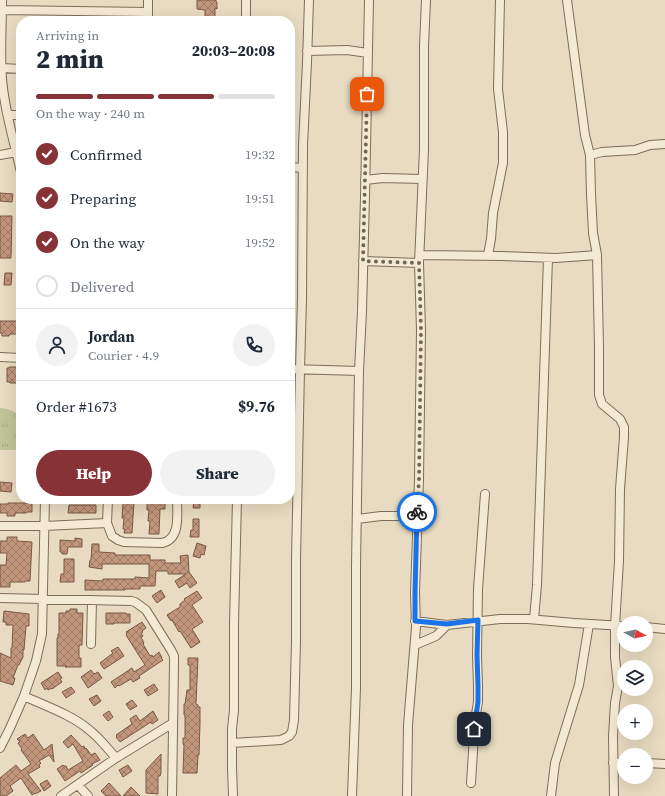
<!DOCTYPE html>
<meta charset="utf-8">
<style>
:root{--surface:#fff;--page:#f2f2f3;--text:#1f2937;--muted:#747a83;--line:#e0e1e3;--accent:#873236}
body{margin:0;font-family:"Source Serif 4",serif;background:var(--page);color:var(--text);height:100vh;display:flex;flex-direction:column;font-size:15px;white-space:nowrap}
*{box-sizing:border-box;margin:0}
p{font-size:13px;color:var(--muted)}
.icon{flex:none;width:22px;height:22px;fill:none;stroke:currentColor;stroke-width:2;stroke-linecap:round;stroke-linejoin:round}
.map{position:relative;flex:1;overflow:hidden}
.drawer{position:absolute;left:16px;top:16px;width:279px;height:488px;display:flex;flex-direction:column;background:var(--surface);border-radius:16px;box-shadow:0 4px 16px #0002}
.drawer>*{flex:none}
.needle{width:26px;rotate:98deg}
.tools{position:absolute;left:617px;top:616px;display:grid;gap:8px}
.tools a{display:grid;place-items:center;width:36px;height:36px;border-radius:50%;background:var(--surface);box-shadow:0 4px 16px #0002;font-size:20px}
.pin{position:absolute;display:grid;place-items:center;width:34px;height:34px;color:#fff;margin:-17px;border-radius:8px;box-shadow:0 2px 6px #0006}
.courier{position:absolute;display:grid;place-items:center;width:40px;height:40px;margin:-20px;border:3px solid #1a73e8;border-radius:50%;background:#fff;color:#222;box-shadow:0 1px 5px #0007}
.headline em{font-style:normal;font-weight:800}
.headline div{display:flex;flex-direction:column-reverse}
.headline{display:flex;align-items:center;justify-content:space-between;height:68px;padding:0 20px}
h1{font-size:26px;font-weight:800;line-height:30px}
.bar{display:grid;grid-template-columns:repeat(4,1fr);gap:6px 4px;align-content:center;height:48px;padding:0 20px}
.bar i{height:5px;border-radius:3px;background:var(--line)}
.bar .current{background:var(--accent)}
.bar p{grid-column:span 4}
.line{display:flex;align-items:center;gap:10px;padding:0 20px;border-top:1px solid var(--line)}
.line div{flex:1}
.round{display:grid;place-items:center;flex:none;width:42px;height:42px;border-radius:21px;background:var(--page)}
ol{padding:0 20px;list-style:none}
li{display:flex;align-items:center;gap:12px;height:44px}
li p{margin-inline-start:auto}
li .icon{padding:4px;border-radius:50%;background:var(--accent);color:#fff;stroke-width:4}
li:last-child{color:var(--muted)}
li i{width:22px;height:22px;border:2px solid var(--line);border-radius:50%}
.button{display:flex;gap:8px;margin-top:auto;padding:8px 20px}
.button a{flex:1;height:46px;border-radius:24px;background:var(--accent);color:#fff;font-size:16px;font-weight:800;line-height:46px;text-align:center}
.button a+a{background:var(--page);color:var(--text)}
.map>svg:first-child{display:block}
.grass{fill:url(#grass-tufts)}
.building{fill:url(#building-cross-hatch);stroke:#7b5844}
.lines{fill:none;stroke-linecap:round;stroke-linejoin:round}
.minor-casing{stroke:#7f6d5b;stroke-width:10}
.minor{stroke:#f4e9d3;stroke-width:8}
.done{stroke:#716556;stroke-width:4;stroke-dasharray:0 7.2}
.route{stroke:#1a73e8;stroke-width:5}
</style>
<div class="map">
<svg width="665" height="796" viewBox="0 0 665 796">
<defs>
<pattern id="grass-tufts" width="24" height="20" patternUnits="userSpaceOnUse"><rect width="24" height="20" fill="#c1c497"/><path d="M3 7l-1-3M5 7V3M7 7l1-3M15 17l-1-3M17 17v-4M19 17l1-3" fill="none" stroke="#a6a882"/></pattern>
<pattern id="building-cross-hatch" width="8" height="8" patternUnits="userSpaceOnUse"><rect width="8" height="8" fill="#c2967b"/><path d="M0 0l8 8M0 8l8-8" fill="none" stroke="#9e7a64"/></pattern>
</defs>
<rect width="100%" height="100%" fill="#e8dbc1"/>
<path class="grass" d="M0,408L8,409L21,415V450H0Z"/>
<path class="building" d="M197,0H216V2H217V9L215,8V21H205V10L197,9Z
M0,193L13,194L12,202L0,201Z
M0,216H12L11,258H0Z
M5,273H12L11,285H4Z
M0,321H21V334H10L9,336H2V333H0Z
M9,367H17L18,383H10V382H7V368H9Z
M0,482L12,483L11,492L0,491Z
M194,500H200V508H193Z
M147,501L165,502V509H160L159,534H149L150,521H148L149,510H147Z
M125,502H134L132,533H124L125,529H123L124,518H122L123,503H125Z
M8,503H32V512H27L26,513H15V516H7V513H0V504H8Z
M69,505H96V513H68Z
M193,519H199V537H190L191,530H193Z
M7,537H17V541L32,542L30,581H25V582H10V587H0V565H6L7,553H0V541H7Z
M75,538L82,539V547H68L67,554H62V552H60V540L75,541Z
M197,543L206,546L204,555L201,554L200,558L193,556Z
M92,544H99V552L115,553V555H150V560H165V563H181L180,556L188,555L189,572L197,583L190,588L187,583L179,588L175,581L186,574H168V571H156L155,586H140V589H125V590H85V580L103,581V579H135V577L149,578V564H102V569L89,567L90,560H91Z
M64,559H74V582H60L61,574H64Z
M161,590L165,597L157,603L152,596Z
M197,591L202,598L192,605L203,622L192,629L200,642L191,648L180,631L179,632L172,620L171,621L167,615L180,607V604L185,600L184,599Z
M70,609H77V613H83L82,645H79V658H81V667H65L67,666H57V638H58V634H59V613H66V611H70Z
M4,611L29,614V626H26L24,650L23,649V657L19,665H18L13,678H15L13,685L0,681V653L11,658V648H12L13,625H6V622H3Z
M106,613H126V614H130V623H114V624H106Z
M142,622L146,628L142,631L143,632L141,633L143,636L141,637L144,643L143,644L150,656L152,655L153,657L159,652L162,658H161L163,660L139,676L140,678L133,682L131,679L119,686L118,685L115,688L111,682L132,668L134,672L145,665L126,635L127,634L126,632Z
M118,647L124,656L104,669L100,663L113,653L111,651Z
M188,658H198L196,704L198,705V707H200V722L199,755H198L197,773H183L184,745L183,744V738H185V715H184V704H185L187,690H190V665H188Z
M91,670L94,674L98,672L102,678L88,688L81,677Z
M58,672L62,678L60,679L62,682L52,689V688L48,690L47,688L45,690L41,683Z
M154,684L158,690L148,696L144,690Z
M71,687L75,692L66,698L62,692Z
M97,695L101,701L94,706L89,699Z
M132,700L137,706L130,710L126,704Z
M109,711L113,717L108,721L103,715Z
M153,711L158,720L152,724L151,722L120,742L116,737L117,736L116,735L132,724L130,719L136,715L140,721Z
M25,734L28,738L33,734L44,750L52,744L54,762L49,755L39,761L41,763L39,765L40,767L28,774L41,791L35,794V793L32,795L21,778L10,786L13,791L6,796H0V778L16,765L21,771L31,764L21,750L22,749L18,743L20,742L17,739Z
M71,735L82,747L84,746L85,749L86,748L91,755L95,753L100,760L92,764L93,765L81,773L80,771L65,781L57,769L63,765L64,766H66L68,770L83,761L73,744L68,748L63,742Z
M161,754V773L160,776H158V794L146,793V770Z
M128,765L132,771L123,777L119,770Z
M47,780L51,786L44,791L40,784Z
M109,783L121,796H106L101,791Z
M131,787L140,796H123Z"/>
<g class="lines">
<g class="minor-casing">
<path id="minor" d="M2,0C2,26 0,52 2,78C4,109 14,141 21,172
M567,0L585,135L590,155L591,194L593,233L597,255L599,347V395L602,404L620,419L624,427V437L620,489L619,561L615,626V657L618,686L615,703L613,736L614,796
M2,10L148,12
M148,21V0
M246,21V0
M307,51L347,50L368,53
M2,68L21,69
M8,115H21
M0,155L16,152
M590,155L602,152L635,150L650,145L665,144
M290,167L303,168
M365,180L383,178L422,179
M420,255L501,256L556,258L597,255
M488,255L491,239L493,213L503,163V132L498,89L500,0
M363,261L419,263
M0,357L21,358
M290,369L359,371
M108,499L107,523L112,536L118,540L124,542L162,543C181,539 177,514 177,499
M357,519L381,516H417
M0,526H44L107,523
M0,598L131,601L135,602L146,610L171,650L174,656V664L172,796
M534,619L537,585L548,258
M415,621L447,625L500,619H528L574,623L624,626
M646,627L665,629
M91,644L92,600
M415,645L436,636L447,625
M24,696C43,705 72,715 88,729C99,737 107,748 116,758
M232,743L281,740L289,736L292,732L294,720L296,641V560L300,369L302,298L303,145L307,62L309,0
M0,748L10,728L24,696L36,661L42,634L45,499
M613,763H624
M646,763L665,764
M471,783L475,720L478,702V686L477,655L478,589L485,494
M78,785L88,796
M61,796L116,758L173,723
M233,796L232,767V729L234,710V624L237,499
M352,796L356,688V567L359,371L362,311L365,197L369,0
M407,796L408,725L416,627L415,593L419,479L421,330L419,263L424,149V46L426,0
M551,796L555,763L579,685L589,624"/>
</g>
<use href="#minor" class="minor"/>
</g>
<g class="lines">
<path class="done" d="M367,94L363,261L419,263L421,330L419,479L417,512"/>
<path class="route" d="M417,512L415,593V621L447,624L478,620L477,655L478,686V702L474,729"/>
</g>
</svg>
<div class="tools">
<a><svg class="needle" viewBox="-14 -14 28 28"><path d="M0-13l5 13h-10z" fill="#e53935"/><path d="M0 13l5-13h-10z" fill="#747a83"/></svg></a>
<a><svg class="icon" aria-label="layers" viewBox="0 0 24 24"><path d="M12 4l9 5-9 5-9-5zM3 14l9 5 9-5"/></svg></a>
<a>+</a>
<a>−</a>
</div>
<div class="pin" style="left:367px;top:94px;background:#ea580c"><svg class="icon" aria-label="bag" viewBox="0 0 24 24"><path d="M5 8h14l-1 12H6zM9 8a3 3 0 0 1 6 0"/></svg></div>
<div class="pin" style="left:474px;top:729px;background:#1f2937"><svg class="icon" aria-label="home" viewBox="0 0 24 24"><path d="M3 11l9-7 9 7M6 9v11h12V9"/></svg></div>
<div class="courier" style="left:417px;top:512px"><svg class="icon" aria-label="bike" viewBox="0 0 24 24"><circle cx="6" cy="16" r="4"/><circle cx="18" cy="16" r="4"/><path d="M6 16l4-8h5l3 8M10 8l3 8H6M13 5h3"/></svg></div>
<section class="drawer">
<div class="headline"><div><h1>2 min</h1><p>Arriving in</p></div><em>20:03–20:08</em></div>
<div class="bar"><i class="current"></i><i class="current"></i><i class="current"></i><i></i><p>On the way · 240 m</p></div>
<ol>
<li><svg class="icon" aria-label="check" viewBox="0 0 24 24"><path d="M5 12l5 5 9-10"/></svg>Confirmed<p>19:32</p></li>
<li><svg class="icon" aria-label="check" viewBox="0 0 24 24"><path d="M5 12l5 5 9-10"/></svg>Preparing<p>19:51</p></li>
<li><svg class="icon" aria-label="check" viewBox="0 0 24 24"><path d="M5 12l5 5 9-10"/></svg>On the way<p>19:52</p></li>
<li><i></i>Delivered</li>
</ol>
<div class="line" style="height:72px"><a class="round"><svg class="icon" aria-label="person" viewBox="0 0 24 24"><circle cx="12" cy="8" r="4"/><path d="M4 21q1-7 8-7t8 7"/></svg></a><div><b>Jordan</b><p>Courier · 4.9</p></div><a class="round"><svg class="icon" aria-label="phone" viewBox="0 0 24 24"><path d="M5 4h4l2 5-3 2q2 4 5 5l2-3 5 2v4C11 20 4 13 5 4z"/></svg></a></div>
<div class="line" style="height:52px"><div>Order #1673</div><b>$9.76</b></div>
<div class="button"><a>Help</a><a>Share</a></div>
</section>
</div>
